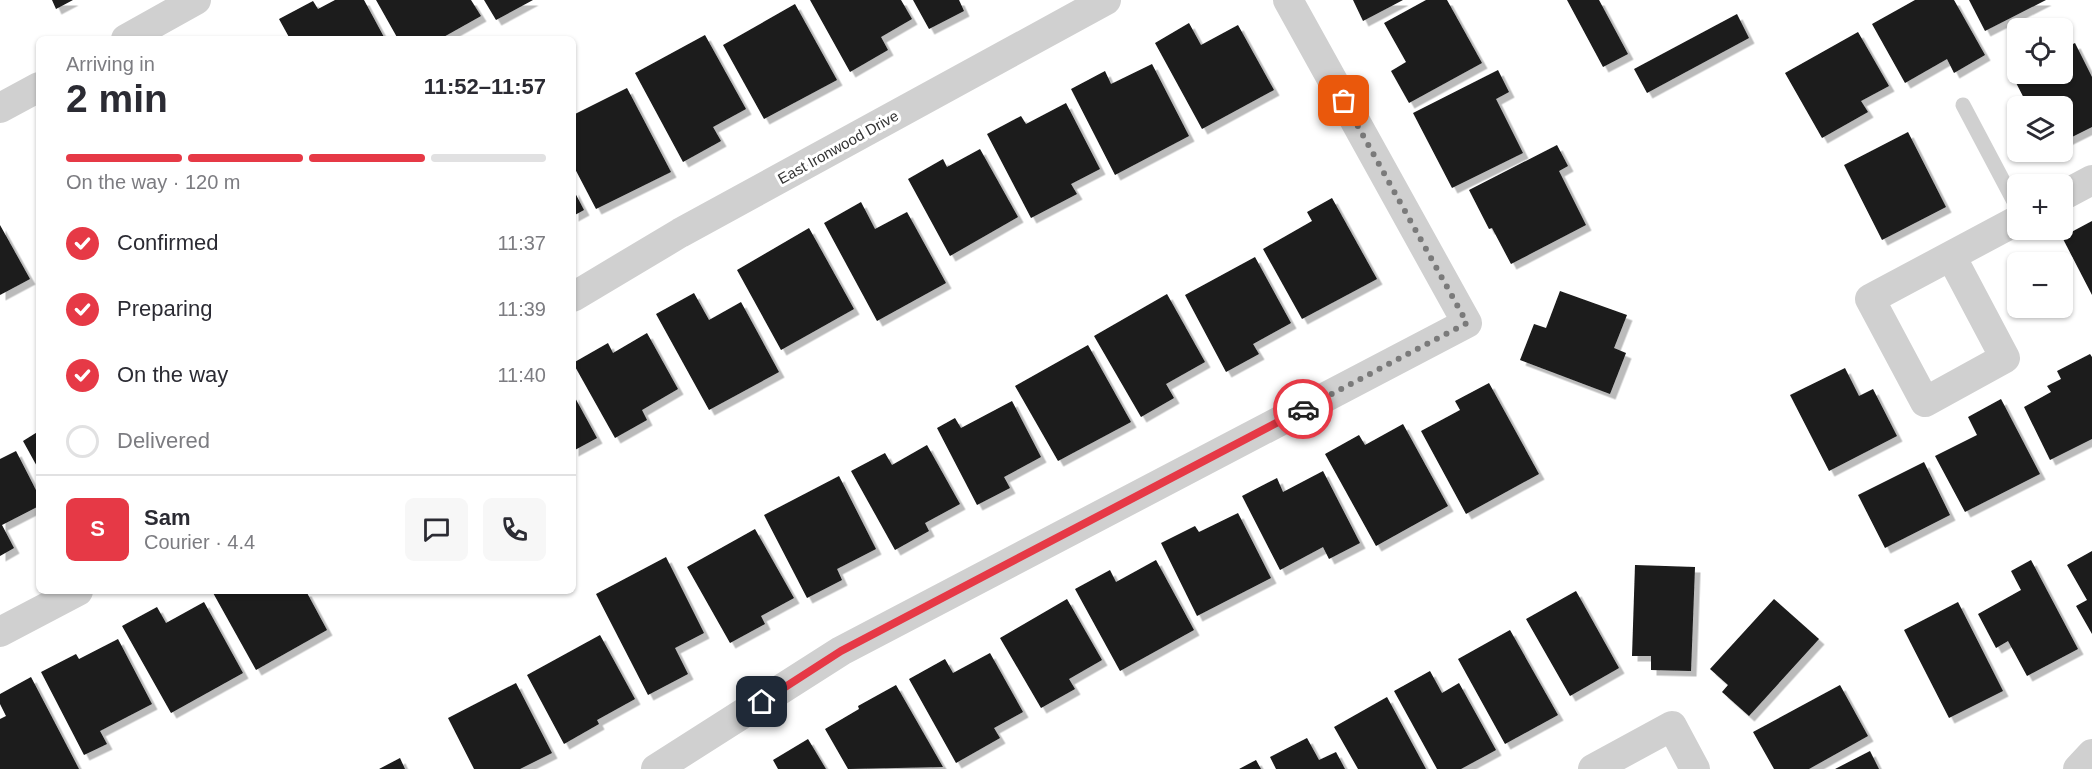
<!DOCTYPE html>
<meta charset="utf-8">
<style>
:root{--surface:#fff;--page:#f7f7f7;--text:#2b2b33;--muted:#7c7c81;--line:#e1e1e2;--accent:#e63946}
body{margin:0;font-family:Arial,sans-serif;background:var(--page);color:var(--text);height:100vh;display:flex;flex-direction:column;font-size:22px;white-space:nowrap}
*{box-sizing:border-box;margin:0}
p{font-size:20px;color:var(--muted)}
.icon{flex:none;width:33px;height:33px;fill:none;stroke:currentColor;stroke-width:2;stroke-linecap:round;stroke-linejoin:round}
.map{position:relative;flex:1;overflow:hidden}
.drawer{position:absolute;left:36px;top:36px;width:540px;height:558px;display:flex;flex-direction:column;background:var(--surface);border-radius:9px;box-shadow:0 2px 4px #0004}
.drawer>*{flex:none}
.tools{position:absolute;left:2007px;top:18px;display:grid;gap:12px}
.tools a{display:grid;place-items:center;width:66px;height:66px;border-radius:9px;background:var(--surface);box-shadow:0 2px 4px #0004;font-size:30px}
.pin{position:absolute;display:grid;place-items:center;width:51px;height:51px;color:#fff;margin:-26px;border-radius:12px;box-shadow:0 3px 9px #0006}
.courier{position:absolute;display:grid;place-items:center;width:60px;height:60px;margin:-30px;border:4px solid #e63946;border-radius:50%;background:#fff;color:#222;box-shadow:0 2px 8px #0007}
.overview em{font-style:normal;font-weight:700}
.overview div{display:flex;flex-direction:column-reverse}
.overview{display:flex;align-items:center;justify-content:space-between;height:102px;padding:0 30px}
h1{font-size:39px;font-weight:700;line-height:45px}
.bar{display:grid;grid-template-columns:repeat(4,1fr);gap:9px 6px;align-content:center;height:72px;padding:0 30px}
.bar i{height:8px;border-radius:4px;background:var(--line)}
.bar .current{background:var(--accent)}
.bar p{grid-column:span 4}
.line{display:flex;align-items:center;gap:15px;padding:0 30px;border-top:2px solid var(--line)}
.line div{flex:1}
.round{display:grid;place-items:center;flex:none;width:63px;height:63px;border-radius:9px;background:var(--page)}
ol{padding:0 30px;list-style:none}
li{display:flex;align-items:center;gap:18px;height:66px}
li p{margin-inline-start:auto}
li .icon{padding:6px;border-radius:50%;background:var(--accent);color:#fff;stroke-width:4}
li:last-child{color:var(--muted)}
li i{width:33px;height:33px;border:3px solid var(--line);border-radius:50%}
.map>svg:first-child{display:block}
.building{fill:#1a1a1a;filter:url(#shadow)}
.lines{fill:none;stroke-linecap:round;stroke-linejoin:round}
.lane{stroke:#d0d0d0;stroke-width:15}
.street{stroke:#d0d0d0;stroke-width:30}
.done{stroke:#7a7a7a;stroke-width:6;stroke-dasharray:0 10.8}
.route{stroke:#e63946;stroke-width:8}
.labels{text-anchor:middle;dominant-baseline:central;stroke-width:6;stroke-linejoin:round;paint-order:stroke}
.street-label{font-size:15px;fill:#333;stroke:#fff}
</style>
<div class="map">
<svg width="2092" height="769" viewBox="0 0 2092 769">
<defs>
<filter id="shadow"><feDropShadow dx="5.5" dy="5.5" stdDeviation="0" flood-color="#0004"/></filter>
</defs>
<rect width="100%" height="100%" fill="#fff"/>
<path class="building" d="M52,0H73L56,9Z
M335,0H364L385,39H290L279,19L313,1L318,9Z
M376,0H471L481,16L440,39H398Z
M484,0H533L496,20Z
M810,0H901L912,19L881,37L888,50L850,72Z
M913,0H959L964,11L929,29Z
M1353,0H1403L1363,21Z
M1426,0H1447L1482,63L1409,103L1391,71L1406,62L1384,23Z
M1567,0H1599L1628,54L1603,67Z
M1915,0H1954L1985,55L1954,73L1947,59L1905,83L1872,24Z
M1969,0H2046L1985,31Z
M795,4L837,80L764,119L723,45Z
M1737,14L1749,38L1647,93L1634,69Z
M1189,23L1201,45L1238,25L1274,90L1202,129L1155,43Z
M1858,32L1889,86L1861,101L1868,112L1822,138L1785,73Z
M705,35L746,109L713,127L721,141L683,162L635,73Z
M2075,43L2092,77V127L2062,142V106H2028L2012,75L2018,72L2062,74V49Z
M1152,64L1189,136L1115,175L1071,89L1105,71L1111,84Z
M1498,70L1509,92L1496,99L1523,153L1452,188L1413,113Z
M627,88L671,172L596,209L573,165V115Z
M1066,103L1100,169L1071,184L1077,194L1031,218L987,134L1021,116L1026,124Z
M1908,132L1946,207L1882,240L1844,165Z
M1557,145L1568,166L1559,171L1586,225L1511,264L1492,228L1489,229L1469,190Z
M980,149L1018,217L950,256L908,179L943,159L947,167Z
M573,189L584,210L573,216Z
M1332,198L1377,279L1302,319L1263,249L1312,221L1307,212Z
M861,202L875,229L907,212L946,283L877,321L824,223Z
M2092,221V295L2062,237Z
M0,225L30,279L0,295Z
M809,228L854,309L781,350L737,270Z
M1255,257L1291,323L1253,344L1259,354L1226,372L1185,295Z
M1560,291L1627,315L1614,348L1626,353L1610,394L1520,360L1534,324L1546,328Z
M694,293L709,320L741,302L779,372L709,410L656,314Z
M1167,294L1205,362L1166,384L1174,398L1141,417L1094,336Z
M647,333L678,389L642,410L647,420L615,438L573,363L608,343L613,353Z
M1088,345L1131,422L1058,461L1015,386Z
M2090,354L2092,357V439L2050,460L2024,407L2051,392L2047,386L2061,379L2057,371Z
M1845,368L1859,396L1873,389L1897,436L1829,471L1790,395Z
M1489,383L1539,474L1466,514L1421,431L1460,410L1455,401Z
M573,394L597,438L573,451Z
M2001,399L2040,474L1965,512L1935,456L1977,435L1968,417Z
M1012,401L1041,457L1004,477L1010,488L977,505L937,428L955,418L961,428Z
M1403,424L1448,506L1376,546L1325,454L1359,435L1365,445Z
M39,431V470L23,441Z
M927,445L960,504L925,523L929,531L895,550L851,471L885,453L892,465Z
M16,451L39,496V506L2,525L14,548L0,556V459Z
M1924,462L1950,515L1885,548L1858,495Z
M1323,471L1360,543L1329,559L1323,547L1280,570L1242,496L1277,478L1283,492Z
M839,476L876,549L837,569L842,580L807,598L764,515Z
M1238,513L1271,578L1197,616L1161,543L1195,526L1199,532Z
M755,529L794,598L761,616L765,624L730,643L687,567Z
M2092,551V634L2076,606L2087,600L2067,565Z
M666,557L704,633L675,648L688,674L648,695L596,594Z
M1156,560L1194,630L1120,671L1075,589L1110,570L1116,582Z
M2031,560L2078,649L2027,676L2008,641L1996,648L1978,614L2021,590L2011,571Z
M1635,565L1695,567L1691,671L1651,670V656H1632Z
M212,591H306L327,630L256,670Z
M1576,591L1619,668L1570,696L1526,619Z
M1067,599L1102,660L1069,679L1075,689L1041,708L1000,638Z
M1774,599L1819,639L1749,716L1722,692L1728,685L1710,669Z
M204,602L243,673L171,713L122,626L157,607L166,623Z
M1958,602L2003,691L1949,718L1904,630Z
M1510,630L1558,715L1505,744L1458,659Z
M600,635L635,699L597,720L599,724L564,744L527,675Z
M118,639L152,704L100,731L107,744L84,755L41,672L76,654L79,659Z
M990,653L1023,712L994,728L1000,738L956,763L909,679L945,659L953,673Z
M1430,671L1442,693L1459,683L1496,750L1461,769H1437L1394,691Z
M31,677L79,769H0V719L6,716L0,704V694Z
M516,683L552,753L520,769H474L448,718Z
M896,685L943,767L848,769L825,729L859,709L858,706Z
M1840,685L1868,736L1809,769H1774L1753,732Z
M1387,697L1426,769H1358L1334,727Z
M1307,738L1319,760L1336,752L1345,769H1276L1270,757Z
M808,739L826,769H778L773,760Z
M1870,751L1879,769H1835Z
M400,758L405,769H379Z
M1256,760L1261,769H1239Z"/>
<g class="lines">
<path class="lane" d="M1963,105L2018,209"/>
<path class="street" d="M126,39L196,0
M0,108L39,87
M2062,196L2092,180
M1951,256L2005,358L1925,402L1870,299L2018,220
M573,297L680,233L1106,0
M0,632L78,591
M656,769L841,651L1467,323L1288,0
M1593,769L1672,726L1695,769
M2078,769L2092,754"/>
</g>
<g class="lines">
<path class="done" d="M1303,409L1467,323L1344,101"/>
<path class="route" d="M762,702L841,651L1303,409"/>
</g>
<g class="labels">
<g class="street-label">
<text transform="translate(838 147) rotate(-29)">East Ironwood Drive</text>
</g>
</g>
</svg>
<div class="tools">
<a><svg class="icon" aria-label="locate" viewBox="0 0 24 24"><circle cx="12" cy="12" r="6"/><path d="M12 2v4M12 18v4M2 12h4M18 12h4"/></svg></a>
<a><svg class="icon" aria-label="layers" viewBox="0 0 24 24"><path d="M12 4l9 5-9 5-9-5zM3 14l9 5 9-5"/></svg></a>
<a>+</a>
<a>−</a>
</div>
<div class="pin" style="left:1344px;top:101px;background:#ea580c"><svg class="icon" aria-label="bag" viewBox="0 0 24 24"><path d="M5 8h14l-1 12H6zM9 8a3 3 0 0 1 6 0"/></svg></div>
<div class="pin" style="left:762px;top:702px;background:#1f2937"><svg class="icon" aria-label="home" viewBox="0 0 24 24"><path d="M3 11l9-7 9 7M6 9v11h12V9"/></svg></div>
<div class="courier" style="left:1303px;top:409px"><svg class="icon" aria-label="car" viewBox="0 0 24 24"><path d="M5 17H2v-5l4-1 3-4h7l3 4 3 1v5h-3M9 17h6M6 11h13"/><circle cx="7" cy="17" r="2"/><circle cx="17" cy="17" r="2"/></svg></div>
<section class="drawer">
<div class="overview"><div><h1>2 min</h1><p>Arriving in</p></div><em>11:52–11:57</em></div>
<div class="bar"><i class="current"></i><i class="current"></i><i class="current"></i><i></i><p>On the way · 120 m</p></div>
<ol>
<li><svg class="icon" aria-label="check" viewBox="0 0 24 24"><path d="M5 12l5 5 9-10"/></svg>Confirmed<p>11:37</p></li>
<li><svg class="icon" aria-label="check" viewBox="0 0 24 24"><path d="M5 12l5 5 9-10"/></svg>Preparing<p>11:39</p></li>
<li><svg class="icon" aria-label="check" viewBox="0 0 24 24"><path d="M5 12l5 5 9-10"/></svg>On the way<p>11:40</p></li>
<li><i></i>Delivered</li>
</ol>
<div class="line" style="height:108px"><b class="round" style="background:var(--accent);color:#fff">S</b><div><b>Sam</b><p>Courier · 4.4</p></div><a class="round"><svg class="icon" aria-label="chat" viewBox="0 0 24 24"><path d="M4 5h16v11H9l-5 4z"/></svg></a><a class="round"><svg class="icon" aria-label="phone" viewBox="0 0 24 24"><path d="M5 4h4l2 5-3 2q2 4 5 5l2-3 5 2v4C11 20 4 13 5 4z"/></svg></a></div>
</section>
</div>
